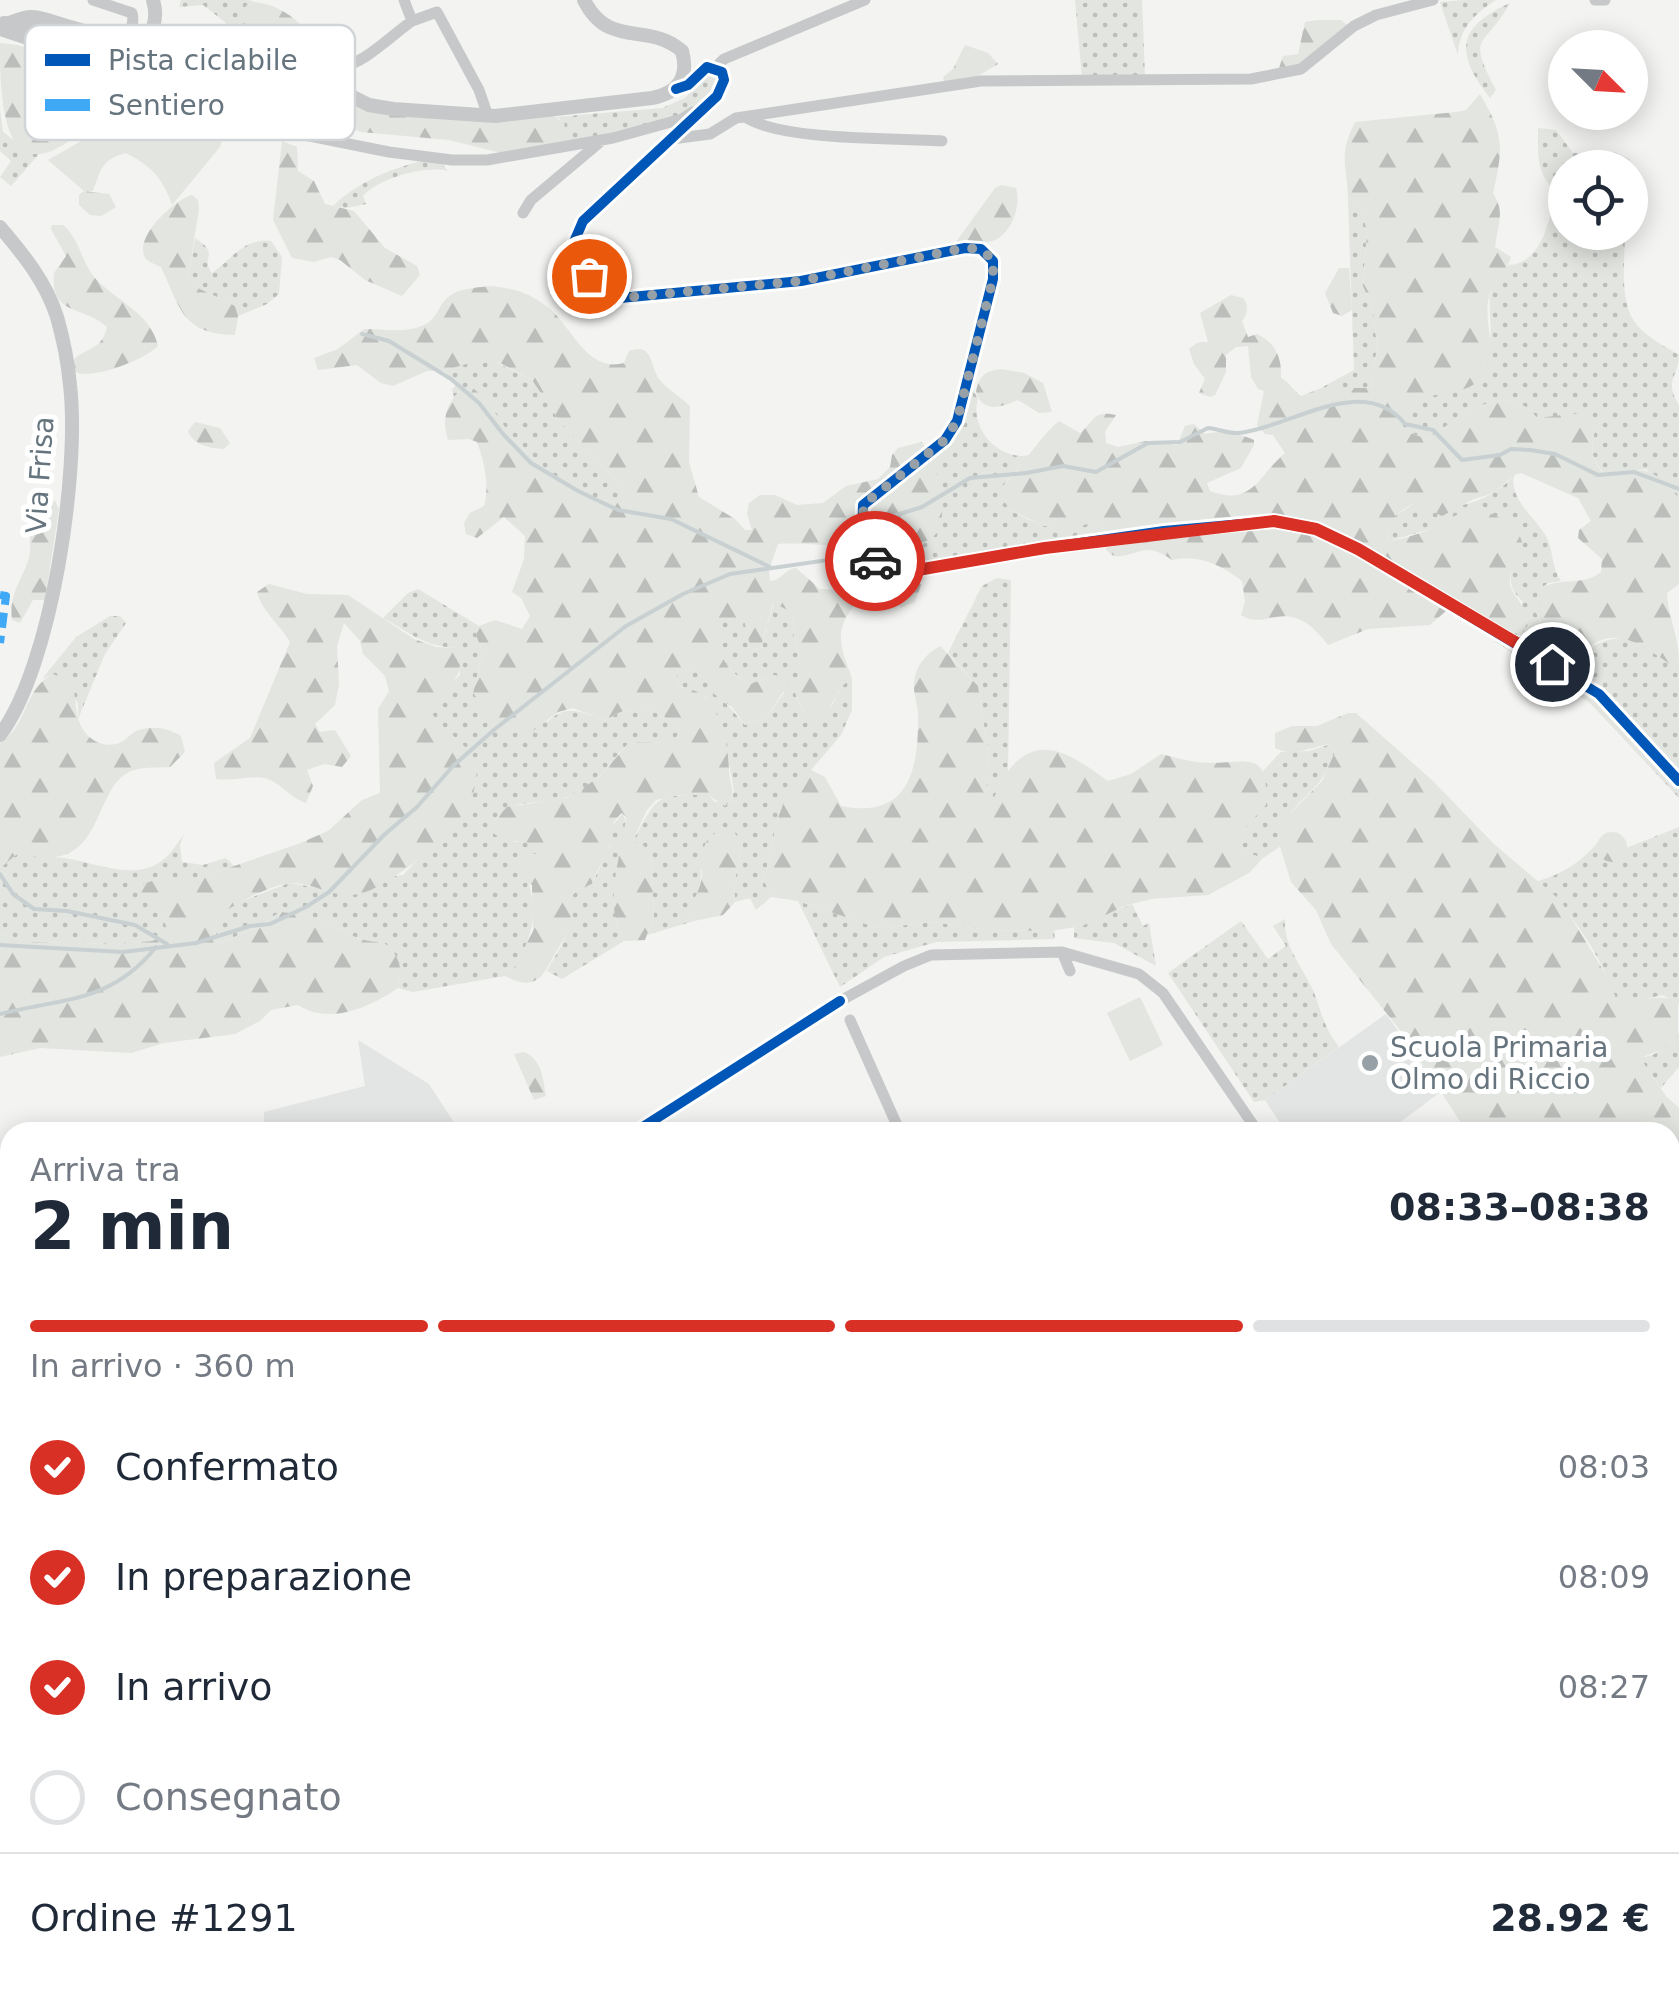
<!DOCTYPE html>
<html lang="it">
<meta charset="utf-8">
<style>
:root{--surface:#fff;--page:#f6f6f7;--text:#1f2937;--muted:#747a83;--line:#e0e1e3;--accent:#d93025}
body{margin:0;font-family:"DejaVu Sans",sans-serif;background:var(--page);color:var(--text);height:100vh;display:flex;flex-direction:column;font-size:38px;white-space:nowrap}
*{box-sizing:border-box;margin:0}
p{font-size:32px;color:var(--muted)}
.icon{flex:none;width:55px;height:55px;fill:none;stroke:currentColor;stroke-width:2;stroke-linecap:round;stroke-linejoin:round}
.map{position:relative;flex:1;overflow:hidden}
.details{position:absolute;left:0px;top:1122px;width:1680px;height:882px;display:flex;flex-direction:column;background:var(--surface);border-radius:30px 30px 0 0;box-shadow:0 5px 25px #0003}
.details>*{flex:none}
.needle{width:65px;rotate:114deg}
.buttons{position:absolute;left:1548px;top:30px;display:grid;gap:20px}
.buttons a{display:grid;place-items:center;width:100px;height:100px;border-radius:50%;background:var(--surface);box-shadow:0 5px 25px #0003;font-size:50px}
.pin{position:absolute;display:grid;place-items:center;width:85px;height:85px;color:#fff;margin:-42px;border:5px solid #fff;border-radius:50%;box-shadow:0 2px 10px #0007}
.courier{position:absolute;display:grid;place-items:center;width:100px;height:100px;margin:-50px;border:8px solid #d93025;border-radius:50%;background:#fff;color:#222;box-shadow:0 2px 12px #0007}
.head em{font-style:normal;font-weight:700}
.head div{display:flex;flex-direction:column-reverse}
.head{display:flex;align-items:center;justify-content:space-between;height:170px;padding:0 30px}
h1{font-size:65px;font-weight:700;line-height:75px}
.bar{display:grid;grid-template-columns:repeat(4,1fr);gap:15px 10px;align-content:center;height:120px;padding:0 30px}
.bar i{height:12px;border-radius:8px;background:var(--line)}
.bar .on{background:var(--accent)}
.bar p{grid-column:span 4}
.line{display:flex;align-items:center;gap:25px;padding:0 30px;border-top:2px solid var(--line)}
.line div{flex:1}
ol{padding:0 30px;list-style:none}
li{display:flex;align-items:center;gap:30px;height:110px}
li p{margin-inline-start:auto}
li .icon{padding:10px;border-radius:50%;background:var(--accent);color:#fff;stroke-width:4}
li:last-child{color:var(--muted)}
li i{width:55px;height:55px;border:5px solid var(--line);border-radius:50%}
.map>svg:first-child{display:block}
.built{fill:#e3e4e4}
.grass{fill:url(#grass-dots)}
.forest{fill:url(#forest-firs)}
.park{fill:#e2e5e0}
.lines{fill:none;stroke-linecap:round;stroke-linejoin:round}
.stream{stroke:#c8d0d2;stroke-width:4}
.primary-casing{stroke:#d0d1d1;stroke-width:22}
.minor{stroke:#c7c8c9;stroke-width:11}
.tertiary{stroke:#c7c8c9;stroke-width:14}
.primary{stroke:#dddedd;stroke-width:18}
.quiet{stroke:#3fa9f5;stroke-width:8;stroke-dasharray:15 8;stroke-linecap:butt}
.cycleway-casing{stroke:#fff;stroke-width:16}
.cycleway{stroke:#0057b8;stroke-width:10}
.done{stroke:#97a0a6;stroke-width:10;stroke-dasharray:0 18}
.route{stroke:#d93025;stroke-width:12}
.poi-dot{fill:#97a0a6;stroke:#fff;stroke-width:4}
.labels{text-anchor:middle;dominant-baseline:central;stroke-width:10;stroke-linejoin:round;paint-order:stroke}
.street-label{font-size:28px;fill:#66747e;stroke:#fff}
.poi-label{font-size:28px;fill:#66747e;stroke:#fff;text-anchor:start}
.key{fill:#fff;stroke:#d1d5d8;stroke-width:2.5}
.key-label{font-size:28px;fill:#66747e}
</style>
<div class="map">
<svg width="1679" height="2004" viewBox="0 0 1679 2004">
<defs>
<pattern id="grass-dots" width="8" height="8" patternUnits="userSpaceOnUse" patternTransform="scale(2.5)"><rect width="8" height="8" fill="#e2e5e0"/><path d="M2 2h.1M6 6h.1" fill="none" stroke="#bbbebb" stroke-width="1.8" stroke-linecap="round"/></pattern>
<pattern id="forest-firs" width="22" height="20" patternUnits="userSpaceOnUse" patternTransform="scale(2.5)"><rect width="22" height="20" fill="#e2e5e0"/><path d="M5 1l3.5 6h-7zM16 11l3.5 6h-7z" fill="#bbbebb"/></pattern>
</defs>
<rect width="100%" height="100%" fill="#f3f3f1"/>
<path class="built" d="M1386,1014L1442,1091L1387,1132H1286L1265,1100Z
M358,1040L429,1084L460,1132H264V1112L365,1086Z"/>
<path class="grass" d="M181,0H249L254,2L246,6L245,24L256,31L230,26L203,5L179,7Z
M1075,0H1142L1145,77L1082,78Z
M1465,0H1496C1474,14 1459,29 1458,55L1440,2Z
M1510,3C1485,49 1465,32 1496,90L1490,98C1455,54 1456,27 1510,3Z
M708,74L717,79L719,84C688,128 617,132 568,143L560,119L555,117L662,108L685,98Z
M0,109L3,132L32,154H39L11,186L0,177L11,161L0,151Z
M1538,128L1556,130L1573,153L1615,152L1630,159V209V168H1565V232L1625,233C1625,258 1619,299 1634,321C1644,336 1664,346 1679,355C1679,377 1663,380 1679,405V498L1646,469L1604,473C1589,457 1591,446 1596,426L1537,418C1506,378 1458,417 1429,439L1399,430L1405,410L1414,401L1431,396L1489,345C1496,312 1477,293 1509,265C1542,263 1551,218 1555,191C1536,172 1538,154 1538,128Z
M421,161L442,164L448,171C425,165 379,178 363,196L366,204L346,208L333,206C358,182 388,170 421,161Z
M1348,201L1362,211L1367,231L1363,286L1373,309L1377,347L1371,388H1321L1354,370Z
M195,238C222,256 199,255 212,273C233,258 244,238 271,241L282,257L279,294L267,304L238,316L235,306L198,288L188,278Z
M486,357L532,380L561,423L620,484L622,502C583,502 543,470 518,443C501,425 492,404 472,388L461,390L454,397L452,390L458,382L443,371Z
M972,388L978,399C969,428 999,462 1030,455L1003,486L1010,510C1043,528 1059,533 1096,521L1109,534L899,570L880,557L876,545L902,548L929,455L952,440L963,425Z
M1514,475C1509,500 1535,517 1546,536C1554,551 1551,567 1561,581L1548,583L1539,590L1535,610L1544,631L1554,634L1508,635L1523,602C1506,586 1508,573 1521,555C1515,522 1501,517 1470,507L1437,527L1389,541L1388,526L1395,516L1415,503C1447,515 1492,502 1514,475Z
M997,578L1011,580L1008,771L990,807L986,796L988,751L978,686L948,653L982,586Z
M418,589L479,626L476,635L483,653L473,693L547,722C568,702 582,713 606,721C631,700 660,708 681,731L672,743L630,742C609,761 595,790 565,798C538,806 511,796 493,822L514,842L527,841L537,846L539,853L519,857C538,899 539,928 514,968L505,970V976L413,992L398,988C403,965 400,957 383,942C355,943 338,926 313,917C303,914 291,913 280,912L257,928L219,943L214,928L215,921L229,906L289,883L319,888L403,875L470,803L428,707L460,675L456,648C422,646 411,633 383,618L408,593Z
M774,602L792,612C793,620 793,630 794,638C802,671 811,658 796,696L806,716L831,707L843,685L852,678V710L841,735L811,770L790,787L778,818L764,880L771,897L756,910L750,898L735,902L734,886L742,843L701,870L700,889L686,914L694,921L647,935L654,916L651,855L633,841C658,795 654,795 708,795L715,802L731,801L734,791L723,730L706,698L674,683L678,671L694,670L703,677L745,725L765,719L784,693L774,675L750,684C726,673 706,640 725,618L744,619L752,650L761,647Z
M110,616H120L126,623L105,654L78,719V703L53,674L42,679L76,637Z
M1622,638L1636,640L1673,667L1679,661V772L1611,695L1573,669C1585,647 1599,640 1622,638Z
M1501,639L1592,692L1679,785V798L1590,703L1494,641Z
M1331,744L1335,752C1322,786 1314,786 1293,810C1286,817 1283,831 1278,840L1281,846L1263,858L1244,852L1237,845V837L1266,794L1262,772L1281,752L1309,751Z
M623,813C636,849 597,895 624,941L562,979L547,971C559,948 577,928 567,902L577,890L592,884L610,846L609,830Z
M1679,827V1004L1662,995L1631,1003L1615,999C1604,959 1569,908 1538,881C1561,875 1584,860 1598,842L1599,855L1625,854L1626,848Z
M184,834L180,845L182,862L203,865L226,858L234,866L196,879H158L135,887L164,919L169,934L152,941L120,944L26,942L0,933V868L17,854C34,857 49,856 64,858C95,862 136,883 164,859C172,853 178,842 184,834Z
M798,901L878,928L934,922L986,930L1054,931L1055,939L936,942L884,957L840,987Z
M1132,904L1143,926L1149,923L1156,966L1114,943L1074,938V927Z
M1285,919C1283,945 1301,965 1312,988C1323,1013 1321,1023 1339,1047L1265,1100L1254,1102L1168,973L1241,921L1268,959L1286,946L1273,926Z
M1679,1033V1067L1661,1088L1639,1057C1656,1058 1669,1045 1679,1033Z
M0,1554L10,1556V1628L0,1630Z
M1116,1995H1313L1314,2004H1116Z"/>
<path class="forest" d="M254,2C283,4 310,28 322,54L297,48L245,24L241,17L246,6Z
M1318,20H1341L1347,25L1299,68L1278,71L1283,56L1298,54L1305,22Z
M0,43L17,45L91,68L98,76L88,110L92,115C85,132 68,143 52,151C44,154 37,155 29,153C0,145 0,75 0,43Z
M965,45L988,53L998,64L973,79L945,85L943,77L953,69Z
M300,91L360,106L548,114L564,122L568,143L505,154L449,140L361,132L347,127L331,109L296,102L291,98Z
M1480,94C1505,137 1503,146 1493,194C1506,210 1497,228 1495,247L1511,257C1507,272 1492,281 1489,297C1483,319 1496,344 1487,367C1470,411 1415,373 1400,430L1428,439C1458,417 1506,378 1537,418L1590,412L1596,426C1591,446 1589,457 1603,473C1649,470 1647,463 1679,498V584L1667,593C1668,617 1679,637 1679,661L1673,667C1638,640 1602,617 1573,669L1559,660L1554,635L1545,631L1535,610L1539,590C1559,575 1581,588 1601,572L1602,559L1578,538L1579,530L1591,521L1578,498L1521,473L1514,475L1494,493L1474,499L1442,516L1415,503C1399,510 1385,522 1389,541C1419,536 1446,524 1470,506C1490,511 1532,529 1521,556C1516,567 1508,572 1510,585C1512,594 1525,606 1529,619L1523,632L1508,635L1294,521L1109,534L1096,521L1072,529L1044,526L1010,510L1004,501L1003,486C1024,466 1037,439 1059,421L1080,433C1095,422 1091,410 1116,415L1105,432L1106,443L1118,447L1146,441L1177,445L1185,426L1194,424L1205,434C1221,430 1239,433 1254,440V445L1241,468L1207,483L1210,491C1253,507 1258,476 1285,453L1273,435L1265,434L1257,425L1264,391L1258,389L1251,377L1248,346L1236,347L1226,355V372L1215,395L1210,397L1199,393L1205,379L1194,364L1189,349L1197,343L1208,342L1200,313L1231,295L1243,298C1249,305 1248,314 1242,321L1248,337L1257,334C1276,343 1282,358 1281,378C1290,383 1293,390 1301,396L1321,388H1371L1377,347L1373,309L1363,286L1367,231L1362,211L1348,201C1348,165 1337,158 1355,122L1456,112L1466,110Z
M282,141L297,147L298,171L314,181L325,204L354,211L385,248L417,266L420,275L402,296L365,280L340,260L331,257L314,262L292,258L273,220Z
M1001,185L1016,188C1021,204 1013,232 995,240C985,244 966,243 953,246L995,188Z
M84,191L109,194L116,207L101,216L90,215L79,205V195Z
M192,195L198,200L199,209L188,278L198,288L235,306L238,316L235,335C182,334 181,309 161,267C158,266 148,261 146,259C131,239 175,199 192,195Z
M52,225H63C80,239 81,262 95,278C117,302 151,313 158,346C144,360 93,380 75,372L71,362C85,347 102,351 107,327C84,305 50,317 54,273L66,256L51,229Z
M1339,268H1349L1352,310L1342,316L1333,313L1325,293Z
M490,286C513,288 531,293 550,309C571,326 587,373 624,363L629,351C653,342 650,366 659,379C667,389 681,397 690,406L689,462L699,497L735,519L745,530H752L747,514L749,503L760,495H775L797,505L823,503L846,486L878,479L890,467L892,455L898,448L922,442C935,465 942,482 942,508C942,520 942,528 933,537C909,557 812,541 778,544L769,570L770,581C782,580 785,569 796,568L820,589L854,590L859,600C833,629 839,644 852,678L843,685L818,727L806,716L794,691C812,662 799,664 794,637C793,629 793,620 792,612L773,603L761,647L751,650L744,620L725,618C707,640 726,674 750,684L774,675L782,676L788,685L765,719L745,725L732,707L714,694L703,677L694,670L678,671L675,683C684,691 694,687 703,696C723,715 728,744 729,770C729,785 739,795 725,806L708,795H678L656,800L647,810L633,840L644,846L651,854L654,916L645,940L624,941C602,902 621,859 626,817L622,813C610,823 612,830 610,844C607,857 596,870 592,884L577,890L567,902C575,921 569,931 559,947C543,973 540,994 505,976V970L514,968L533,931L532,885L519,878L516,866L519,857L539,853L537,846C522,838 508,845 493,833V822L507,807L567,798L598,778L630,742L671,743L681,731C660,708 631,700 606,721L573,708L558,712L530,733H511L495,722L473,693L483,653L476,635L479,626L495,620L522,629L530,616L521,598L512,592L524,559L525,536L504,517L477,538L466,534L464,523L470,513L484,506C490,486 484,461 477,442L469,439L448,440C442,420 445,405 461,390L472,387C492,404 501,425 518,443C542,469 583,502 621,502L620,484L561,423L532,380L502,364L486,358L443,371H427L393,386L381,383L357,365L318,370L314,358L338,349L364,329C386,328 404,335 426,324C436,319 438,308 445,300C456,288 475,288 490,286Z
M1001,369L1024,373L1043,383L1052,412L1039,413L1018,400C1002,407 983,414 976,392C979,376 985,371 1001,369Z
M195,422L220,428L230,443L224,449C210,448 194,446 188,431Z
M47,498L55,501L59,509L45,600H33L20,623L12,620C8,590 27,575 30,552C31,538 27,518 34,505C38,498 39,499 47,498Z
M1274,523C1337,537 1392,576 1446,611L1430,625L1368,629L1328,645C1288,591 1267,633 1241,615L1245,602L1242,581C1221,565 1199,554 1172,560C1165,555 1158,551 1149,550C1132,550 1113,567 1104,545L1109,542Z
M907,576L917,579L921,585L915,602L901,608L894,599L880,593L865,598L869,589L895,577Z
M269,584L307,594L348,595L414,639L436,647L456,648C469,675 447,689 428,707C441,731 471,744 476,765C478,775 474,794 470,803C455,832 384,895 351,895C331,896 310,882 290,883C274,884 223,907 216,921C212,928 217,936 219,943L257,928L280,912C291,913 303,914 313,917C338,926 355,943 383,942C400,957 403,965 398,988C372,1006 330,1026 298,1005L271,1010L260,1021L235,1034L164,1043L131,1053L40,1048L0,1057V933L26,942L120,944L152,941L168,934L164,919L134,887L158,879H196L298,844L328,831L362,800L380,793L378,709L389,691L385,676L363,654L360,641L344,623L337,646L339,684L335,705L315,724L320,732L335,730L351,756L342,767L324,764L307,770L313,786L306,803C287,796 283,784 265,778C252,775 232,781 216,779L214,763L250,738L290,642C280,625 261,610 257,592Z
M940,646L978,686L988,751L986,796L990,805C996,795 1001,780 1009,770C1041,729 1077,759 1108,781L1131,774L1161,754C1177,758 1194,763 1210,763C1250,762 1269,751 1266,805L1237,837V844L1244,852L1263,858L1249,873L1208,895L1152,899L1127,905L1082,926L1051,931L986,930L934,922L878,928L798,901L771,897L764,880L778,818L790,786L811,770L825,777L841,806C910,820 919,768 918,713C917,703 913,692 914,682C916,665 926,654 940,646Z
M53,674L72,682C76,695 75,710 79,721C84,737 100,748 116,744C124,743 129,735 136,731C152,725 168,728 181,736L185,752L170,767C156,768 136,766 124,775C113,783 108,796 102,808C83,854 67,864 17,854L0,868V743C28,726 23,689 53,674Z
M1348,713H1356L1432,780L1494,844L1561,901L1611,983L1616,999C1640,1005 1653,992 1678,1001V1035L1664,1049L1640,1058L1666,1096L1679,1108V1376L1670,1367V1132H1467L1404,1035L1331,944L1316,910L1291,882L1278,840V826L1322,781L1335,752L1331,744C1312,746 1294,758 1275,748V733L1292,726H1317Z
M721,830L734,832L742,843L734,886L735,902L723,915L694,921L686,914C689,906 695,899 698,891C709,869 691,843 721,830Z
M1597 847a15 15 0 1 1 30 0a15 15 0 1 1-30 0Z
M524,1052C542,1059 543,1079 546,1096L534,1100L514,1054Z
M769,1995H842L878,2004H775Z"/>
<path class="park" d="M177,107L200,113L224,133L220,147L172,205C163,178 151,166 126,153C102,159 101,169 93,191H84L48,160L97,132L188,140Z
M1140,997L1163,1045L1130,1061L1107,1013Z"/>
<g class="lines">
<path class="stream" d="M362,334L389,341L451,379L479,403L503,434L531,463L578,491L618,510L671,519L770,567
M0,874L13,894L34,909L67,911L135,925L167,944
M0,945L123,952L196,943L250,926L270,924L306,907L329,892L385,834L417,807L453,766L495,729L626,626L683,594L730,574L828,560L861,549L884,533L893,516L922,507L970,478L1026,473L1063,466L1096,472L1148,443L1180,442L1208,428C1219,429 1228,434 1239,433C1292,427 1363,372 1405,424L1433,430L1462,460L1500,455L1511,449L1530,450L1555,454L1598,475L1634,472L1679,489
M0,1014C63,998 111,1003 156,947"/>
<g class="primary-casing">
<path id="primary" d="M0,1769L10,1772
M862,1995L897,2004"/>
</g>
<path class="minor" d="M1595,0H1605
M412,21L437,12L479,90L488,116
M5,23C16,19 25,14 37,16C57,19 142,57 132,13L93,0
M308,60C320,60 328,65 339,66C360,68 393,34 412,21L404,0
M100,62L109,78L224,119L389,152L452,160H487L613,138L682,119L693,112
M716,67L724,59L865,0
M676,89L688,85L707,67L722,72L724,80L717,96L583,221L574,242C584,264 593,294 620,298L801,281L965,248L981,249L993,261V279L957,421L945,440L863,505C861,543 866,566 906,572L1045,548L1164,531L1274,521L1316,529L1358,549L1599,694L1679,781
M745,117C782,141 893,138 942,141
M672,139L710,134L736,118L981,81L1251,79L1301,69L1354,26L1376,15L1433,0
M523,213L531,200L600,142
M1062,952L1070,971
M850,1020L900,1132
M635,1132L840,1001L904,966L931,955L1062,952L1139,974L1163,993L1258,1132
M0,1206H10
M0,1371L10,1373
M0,1545L10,1547
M1670,1723L1679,1725
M1670,1876L1679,1879
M666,1995L671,2004
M18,2004L23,1995
M609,2004L612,1995"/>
<path class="tertiary" d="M4,23L35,26L114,49L135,48C152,37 159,20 153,0
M0,29L100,62L144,67L159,64L211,39L237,35L253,38L308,60L353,97L369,105L393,109L495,116L652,98C679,93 689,76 682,51C648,21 609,50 584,0
M0,227C23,254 46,282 57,317C63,338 68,363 70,385C80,471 52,666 0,735
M1321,1995L1322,2004"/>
<use href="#primary" class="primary"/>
<path class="quiet" d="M0,595L6,596L0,643"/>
<g class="cycleway-casing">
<path id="cycleway" d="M676,89L688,85L707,67L722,72L724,80L717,96L583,221L574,242C584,264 593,294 620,298L801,281L965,248L981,249L993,261V279L957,421L945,440L863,505C861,543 866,566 906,572L1045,548L1164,531L1274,521L1316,529L1358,549L1599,694L1679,781
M635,1132L840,1001"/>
</g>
<use href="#cycleway" class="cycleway"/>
</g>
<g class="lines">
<path class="done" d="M589,276L608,296L620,298L800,281L965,248L981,249L993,260V279L957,421L945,440L864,504C862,522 863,548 875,561"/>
<path class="route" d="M875,561L884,568L906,572L1045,548L1274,521L1316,529L1358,549L1552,664"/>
</g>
<circle class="poi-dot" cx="1370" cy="1063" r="10"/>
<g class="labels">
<g class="street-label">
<text transform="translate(40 475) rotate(-86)">Via Frisa</text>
</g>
<g class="poi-label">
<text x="1390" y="1047">Scuola Primaria<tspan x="1390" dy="32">Olmo di Riccio</tspan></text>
</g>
</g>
<rect x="25" y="25" width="330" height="115" rx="15" class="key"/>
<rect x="45" y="54" width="45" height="12" fill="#0057b8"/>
<rect x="45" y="99" width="45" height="12" fill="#3fa9f5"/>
<g class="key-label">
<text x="108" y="70">Pista ciclabile</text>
<text x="108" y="115">Sentiero</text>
</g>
</svg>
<div class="buttons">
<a><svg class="needle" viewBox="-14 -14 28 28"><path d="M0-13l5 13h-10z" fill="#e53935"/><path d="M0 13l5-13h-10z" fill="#747a83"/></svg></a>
<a><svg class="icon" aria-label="locate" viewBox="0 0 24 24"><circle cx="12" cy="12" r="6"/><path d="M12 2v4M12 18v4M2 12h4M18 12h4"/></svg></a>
</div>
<div class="pin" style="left:589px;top:276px;background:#ea580c"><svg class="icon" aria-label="bag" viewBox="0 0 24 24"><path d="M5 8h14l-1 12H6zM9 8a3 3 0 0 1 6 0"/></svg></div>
<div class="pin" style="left:1552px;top:664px;background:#1f2937"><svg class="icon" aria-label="home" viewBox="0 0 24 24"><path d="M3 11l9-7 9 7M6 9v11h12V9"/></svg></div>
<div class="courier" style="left:875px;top:561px"><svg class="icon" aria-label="car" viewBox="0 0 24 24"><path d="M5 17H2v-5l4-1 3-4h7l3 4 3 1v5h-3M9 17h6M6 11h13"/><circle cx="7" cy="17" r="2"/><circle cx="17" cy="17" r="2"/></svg></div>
<section class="details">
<div class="head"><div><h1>2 min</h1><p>Arriva tra</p></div><em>08:33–08:38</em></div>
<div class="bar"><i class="on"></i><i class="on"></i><i class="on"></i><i></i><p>In arrivo · 360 m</p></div>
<ol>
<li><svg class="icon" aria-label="check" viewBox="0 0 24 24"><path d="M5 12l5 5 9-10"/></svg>Confermato<p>08:03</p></li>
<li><svg class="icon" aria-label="check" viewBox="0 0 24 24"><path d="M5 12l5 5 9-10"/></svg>In preparazione<p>08:09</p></li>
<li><svg class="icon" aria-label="check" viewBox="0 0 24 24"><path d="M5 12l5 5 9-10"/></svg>In arrivo<p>08:27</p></li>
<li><i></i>Consegnato</li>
</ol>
<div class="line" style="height:130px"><div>Ordine #1291</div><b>28.92 €</b></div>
</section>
</div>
